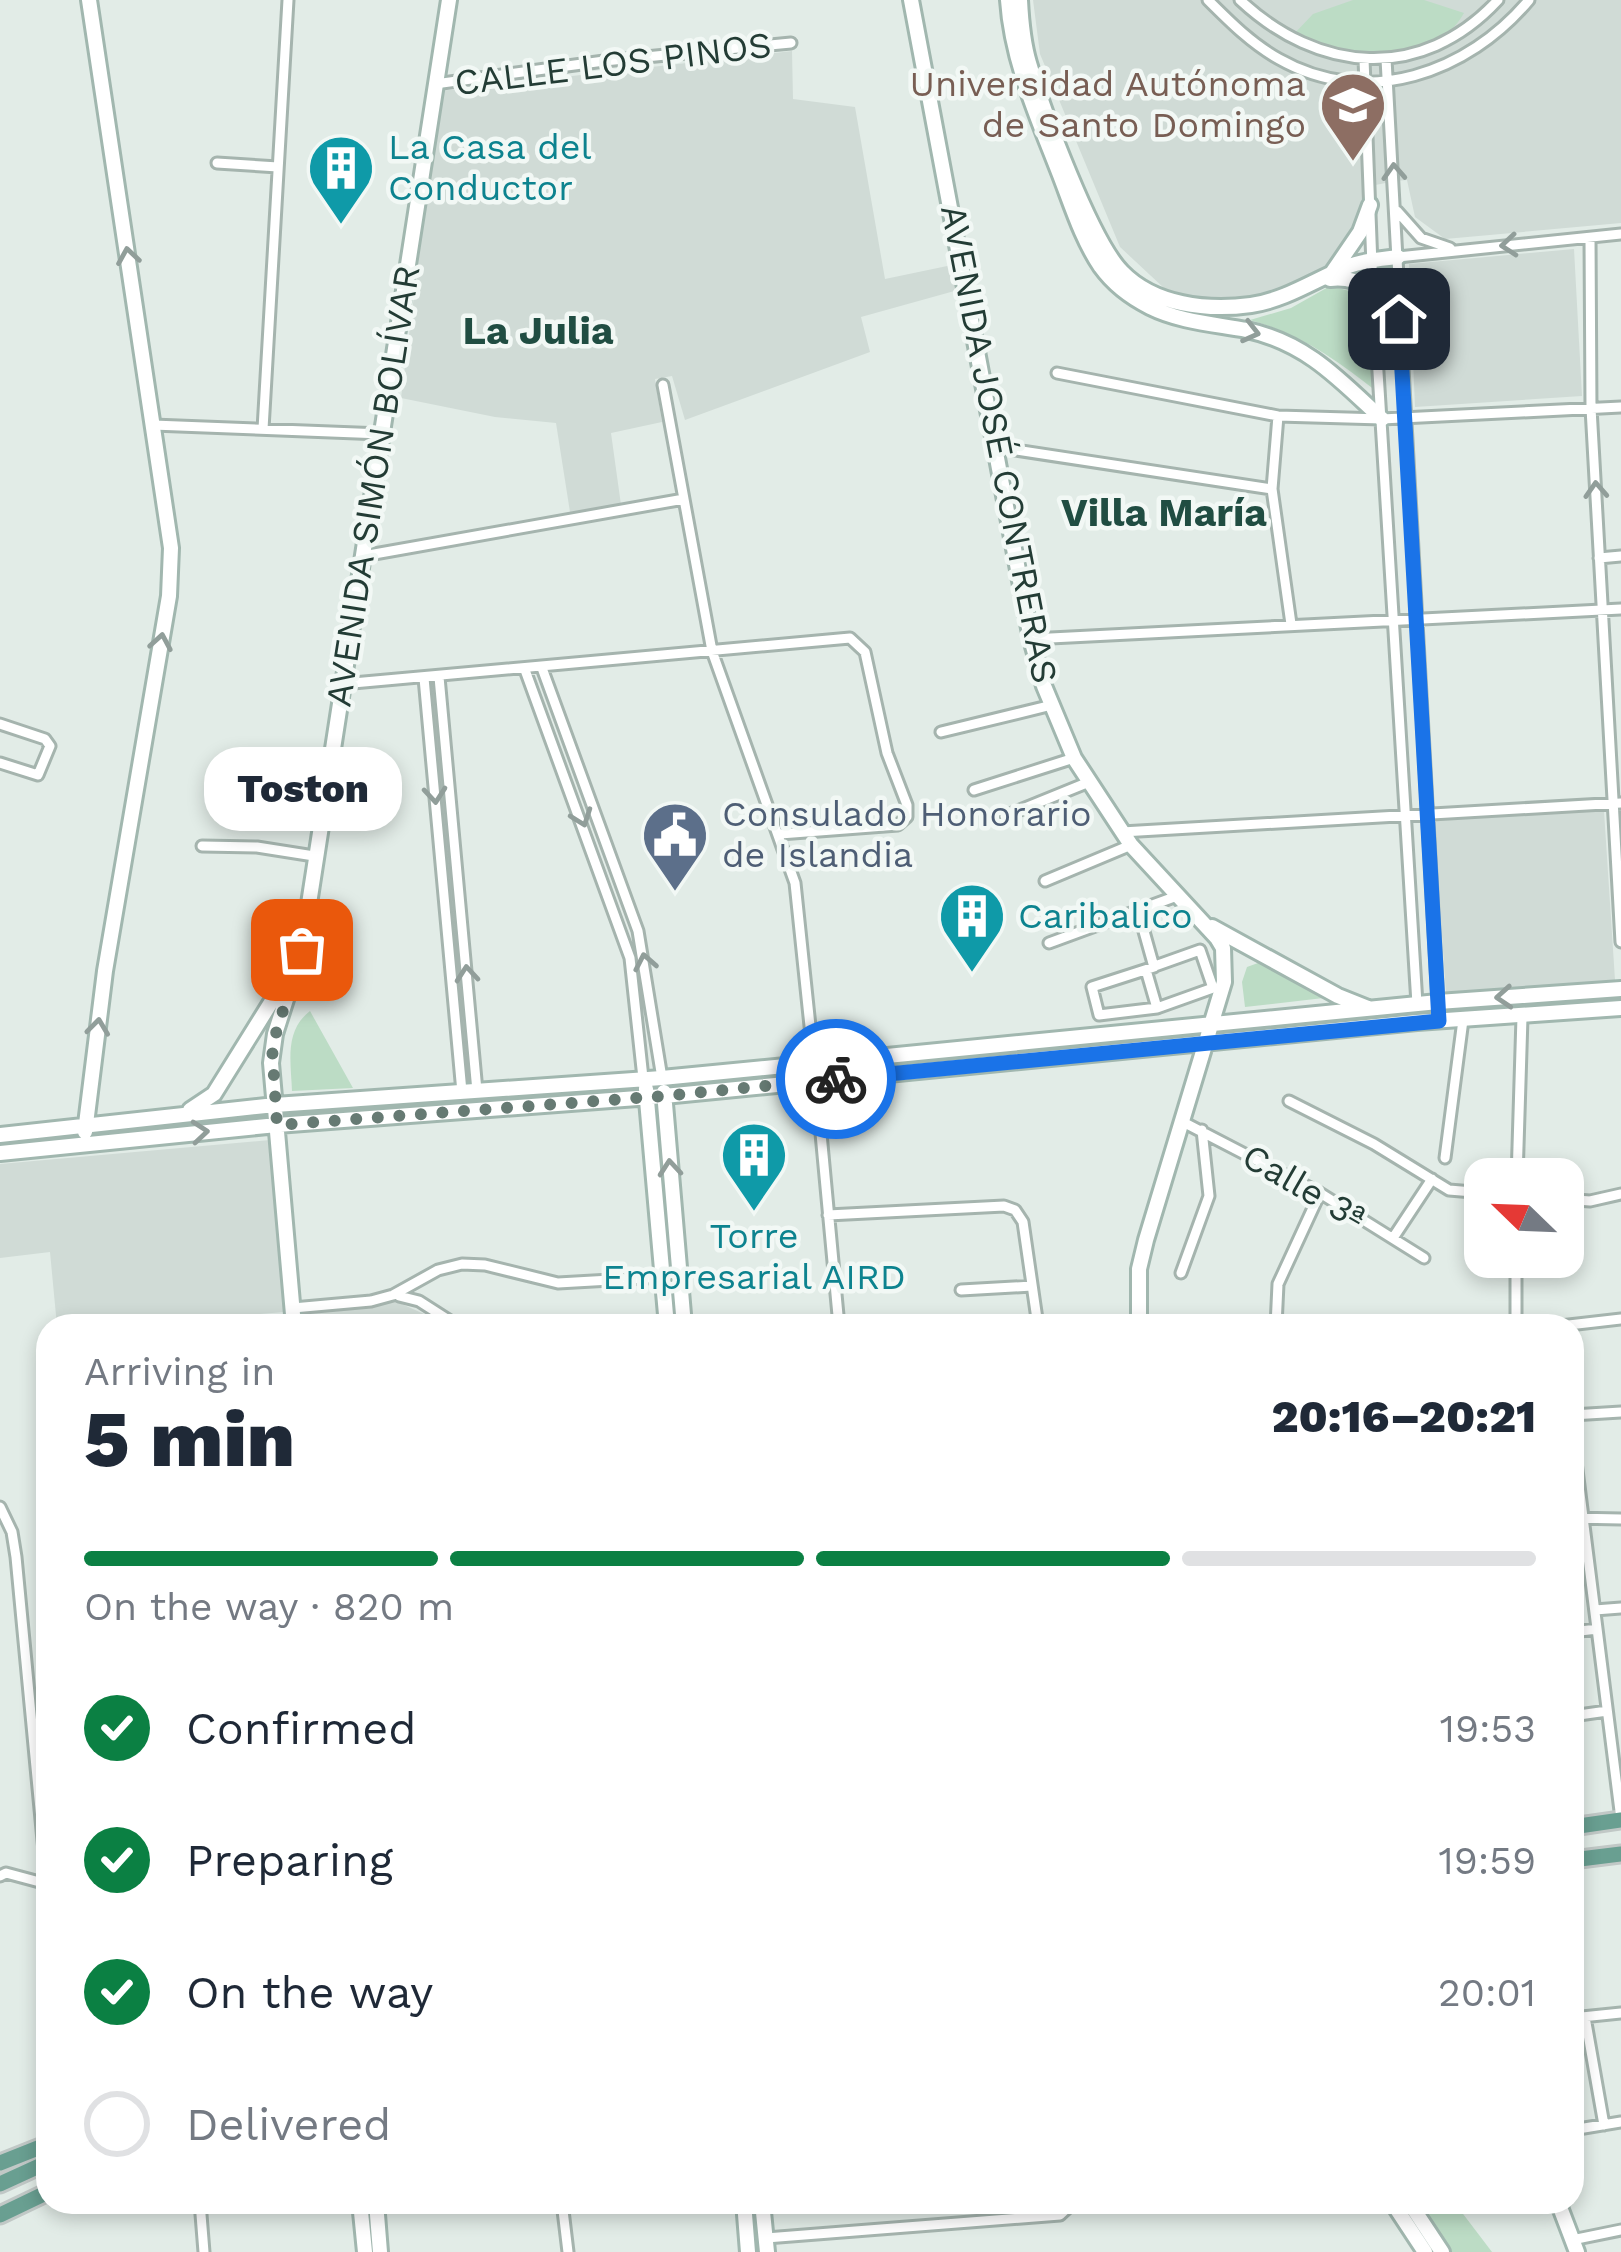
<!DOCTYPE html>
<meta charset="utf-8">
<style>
:root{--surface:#fff;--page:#f2f2f3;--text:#1f2937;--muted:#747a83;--line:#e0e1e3;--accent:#0b8043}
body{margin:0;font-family:"Work Sans",sans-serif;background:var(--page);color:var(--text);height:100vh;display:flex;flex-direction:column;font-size:45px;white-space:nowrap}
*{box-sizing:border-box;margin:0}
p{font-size:39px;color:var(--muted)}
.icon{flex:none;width:66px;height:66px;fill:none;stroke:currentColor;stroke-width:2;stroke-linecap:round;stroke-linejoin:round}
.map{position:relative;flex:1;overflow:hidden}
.side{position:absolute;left:36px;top:1314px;width:1548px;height:900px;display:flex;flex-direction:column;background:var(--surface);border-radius:36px;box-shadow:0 6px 18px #0003}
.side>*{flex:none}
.needle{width:78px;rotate:293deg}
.controls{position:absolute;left:1464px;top:1158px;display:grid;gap:24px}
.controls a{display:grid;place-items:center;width:120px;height:120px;border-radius:24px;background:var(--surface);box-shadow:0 6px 18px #0003;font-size:60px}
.pin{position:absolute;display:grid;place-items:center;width:102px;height:102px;color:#fff;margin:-51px;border-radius:24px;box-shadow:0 6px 18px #0006}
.courier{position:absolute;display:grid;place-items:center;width:120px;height:120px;margin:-60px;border:9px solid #1a73e8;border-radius:50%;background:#fff;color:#222;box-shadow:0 3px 15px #0007}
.bubble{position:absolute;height:84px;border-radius:36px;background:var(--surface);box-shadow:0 6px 18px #0003;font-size:39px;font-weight:800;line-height:84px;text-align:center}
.head em{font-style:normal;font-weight:800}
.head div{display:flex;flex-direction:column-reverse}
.head{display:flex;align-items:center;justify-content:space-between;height:204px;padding:0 48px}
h1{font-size:78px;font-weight:800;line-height:90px}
.bar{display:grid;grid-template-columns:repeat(4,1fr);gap:18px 12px;align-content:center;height:144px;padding:0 48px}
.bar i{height:15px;border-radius:9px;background:var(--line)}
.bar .active{background:var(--accent)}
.bar p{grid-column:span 4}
ol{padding:0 48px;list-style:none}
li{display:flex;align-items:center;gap:36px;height:132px}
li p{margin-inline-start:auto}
li .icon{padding:12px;border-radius:50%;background:var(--accent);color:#fff;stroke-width:4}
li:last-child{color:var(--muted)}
li i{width:66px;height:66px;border:6px solid var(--line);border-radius:50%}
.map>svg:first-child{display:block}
.built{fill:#d0dbd6}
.green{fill:#bcdcc5}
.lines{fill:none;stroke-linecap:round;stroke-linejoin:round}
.street-casing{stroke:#a5b4ae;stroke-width:15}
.secondary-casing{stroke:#a1b7af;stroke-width:20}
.primary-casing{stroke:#c1c8c6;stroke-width:21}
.street{stroke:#fff;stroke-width:9}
.secondary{stroke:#fff;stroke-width:14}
.primary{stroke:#699f91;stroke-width:15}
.oneway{stroke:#919e9a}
.done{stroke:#667a73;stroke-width:12;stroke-dasharray:0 21.6}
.route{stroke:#1a73e8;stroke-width:15}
.labels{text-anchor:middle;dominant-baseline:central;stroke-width:9;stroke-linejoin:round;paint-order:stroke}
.street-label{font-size:36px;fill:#233c35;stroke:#f2f8f5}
.education-label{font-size:36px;fill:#785e54;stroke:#f2f8f5;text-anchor:end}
.culture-label{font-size:36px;fill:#0d838f;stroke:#f2f8f5;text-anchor:start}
.service-label{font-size:36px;fill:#4e5e75;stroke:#f2f8f5;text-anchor:start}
.neighbourhood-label{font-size:39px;font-weight:bold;fill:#204d42;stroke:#f2f8f5}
</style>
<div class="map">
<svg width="1621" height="2252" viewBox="0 0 1621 2252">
<rect width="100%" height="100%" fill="#e2ece7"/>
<path class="built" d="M1033,0H1621V223L1445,239L1415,217L1407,180L1395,181L1366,187L1360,219L1342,249L1320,271L1272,295L1206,300L1165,289L1120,247L1040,54Z
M792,51L793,99L855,107L885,279L952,265L958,290L861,317L870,352L685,420L672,376L655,379L662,422L611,433L621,505L570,512L556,423L495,417L401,398L440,91Z
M1574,249L1582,396L1415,407L1409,264Z
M1604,811L1615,980L1446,994L1434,819Z
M882,1082L885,1110L840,1115L838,1086Z
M270,1140L284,1312L123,1326H57L50,1252L0,1258V1164Z
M395,1301L451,1326H306L305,1311Z"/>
<path class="green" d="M1353,0H1424L1464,13C1433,70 1342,56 1294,34L1313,14Z
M1330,286L1354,292L1369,303L1376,391C1336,359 1300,334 1250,320L1291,308Z
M1258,963L1327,991L1332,997L1245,1007L1242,982L1247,967Z
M310,1011L353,1088L292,1091C291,1062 284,1031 310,1011Z
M1414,2202H1454L1492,2252H1447Z"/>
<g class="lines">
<g class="street-casing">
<path id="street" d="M1208,0C1230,22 1252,44 1279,59C1367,109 1468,73 1529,0
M1240,0C1318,73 1421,83 1498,0
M1364,59L1373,291L1417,1004
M1386,59L1439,1021
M435,84L604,61L791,43
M217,163L278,167
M1397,211L1421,238L1450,248
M1590,238L1591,408L1621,942
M1398,257L1621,234
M1057,373L1278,416L1382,419L1621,407
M663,385L712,651L795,883L814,1064
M1278,416L1272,489L1291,624
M153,425L382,434
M263,429L288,0
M996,447L1272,489
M363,556L684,499
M1599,558L1621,556
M1031,639L1621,609
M542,668L638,931L662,1078
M525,670L630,958L643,1078
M439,677L477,1091
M424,678L462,1092
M342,684L850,638L865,652L887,753L907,805V817L898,825L780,834
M0,724L45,739L50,746L38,775L0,763
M941,732L1052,705
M974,790L1074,758
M1005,816L1089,782
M1122,832L1621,803
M202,846L257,847L314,856
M1045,881L1131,845
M1138,910L1154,967L1092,987L1099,1015L1157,1008
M1049,943L1177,896
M1146,970L1157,1008L1213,988L1200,950L1155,966
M816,1080L839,1326
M1289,1101L1374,1144L1449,1190L1485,1193
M1181,1121L1320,1193L1424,1258
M1445,1158L1463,1020
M1517,1179L1522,1017
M1563,1199L1590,1201L1621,1194
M828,1215L1004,1206L1015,1210L1023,1222L1038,1326
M1393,1238L1432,1179
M1181,1273L1209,1196L1202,1130
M961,1290L1032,1286
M399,1296L419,1301L458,1326
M293,1308L371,1301L393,1295L438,1270L462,1264L485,1265L558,1283L663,1277
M1276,1326L1278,1284L1320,1193
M1516,1326V1257
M1560,1326L1621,1319
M1572,1415L1621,1412
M1572,1430L1621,1819
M0,1507L12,1532L16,1557L48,1893
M1572,1518L1621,1519
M1595,1610L1621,1608
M1572,1632L1597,1629
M1572,1716L1607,1711
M0,1876L6,1873L47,1884
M1585,2017L1604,2125
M1572,2018L1621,2013
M1572,2130L1621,2122
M200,2202L204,2252
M562,2202L568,2252
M766,2238L1060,2215L1074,2202
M1572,2240L1621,2230"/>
</g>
<g class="secondary-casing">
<path id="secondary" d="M911,0L1031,639L1044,686L1074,758L1131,845L1217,938L1223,948L1224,982L1146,1240L1139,1269V1326
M1008,0C1012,61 1038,118 1060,175C1072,206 1082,239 1101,267C1114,285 1130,297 1150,307C1180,322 1215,324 1247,330C1307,343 1340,380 1382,419
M1020,0C1021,21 1023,43 1029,63C1043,110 1091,241 1122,272C1154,305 1207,311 1251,305C1285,300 1313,281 1344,268C1361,261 1380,259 1398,257
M1332,273L1360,232L1370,205
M1330,279C1361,275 1382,295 1399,319
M1212,927L1338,996L1368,1008
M646,1089L667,1326
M664,1092L684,1326
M190,1110L214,1094L288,975
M85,1132L105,971L169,596L171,548L89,0
M0,1135L275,1105L662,1078L1438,1002L1621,989
M0,1153L277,1125L664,1096L1417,1022L1621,1008
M294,1326L271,1063L275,1034L302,949L449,0
M360,2202L365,2252
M376,2202L380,2252
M744,2202L748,2252
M762,2202L767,2252
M1392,2202L1425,2252
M1409,2202L1442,2252
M1558,2202L1577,2252"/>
</g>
<g class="primary-casing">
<path id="primary" d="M1572,1827L1621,1820
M1572,1860L1621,1854
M0,2163L48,2144
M0,2184L48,2162
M0,2215L48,2192"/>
</g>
<use href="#street" class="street"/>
<use href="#secondary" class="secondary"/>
<use href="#primary" class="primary"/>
</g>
<defs><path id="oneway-chevron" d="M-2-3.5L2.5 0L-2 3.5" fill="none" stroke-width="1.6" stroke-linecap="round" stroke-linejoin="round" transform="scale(3)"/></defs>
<g class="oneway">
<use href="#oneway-chevron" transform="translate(1394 172) rotate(-93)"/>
<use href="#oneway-chevron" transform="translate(1509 245) rotate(175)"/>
<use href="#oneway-chevron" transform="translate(128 256) rotate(-99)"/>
<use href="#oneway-chevron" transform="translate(1251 332) rotate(14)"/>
<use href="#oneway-chevron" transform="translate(1596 490) rotate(-93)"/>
<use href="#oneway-chevron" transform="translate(161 642) rotate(-80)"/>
<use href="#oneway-chevron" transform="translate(435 795) rotate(85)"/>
<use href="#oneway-chevron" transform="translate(582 818) rotate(70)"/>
<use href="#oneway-chevron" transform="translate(645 962) rotate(-101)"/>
<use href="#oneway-chevron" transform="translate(467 974) rotate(-95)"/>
<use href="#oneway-chevron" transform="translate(1504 997) rotate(176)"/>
<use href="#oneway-chevron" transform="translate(98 1027) rotate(-83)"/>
<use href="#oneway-chevron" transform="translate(200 1132) rotate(-5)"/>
<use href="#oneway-chevron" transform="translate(670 1168) rotate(-95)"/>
</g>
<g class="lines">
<path class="done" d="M302,950L272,1046L277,1125L664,1096L836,1079"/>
<path class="route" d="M836,1079L1439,1021L1399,319"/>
</g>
<defs>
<g id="university-pin" transform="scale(3.45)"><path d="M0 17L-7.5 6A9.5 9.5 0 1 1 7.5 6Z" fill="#8d6e63" stroke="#f2f8f5"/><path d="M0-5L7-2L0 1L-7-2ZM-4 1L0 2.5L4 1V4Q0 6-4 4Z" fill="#fff"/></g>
<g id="building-pin" transform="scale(3.45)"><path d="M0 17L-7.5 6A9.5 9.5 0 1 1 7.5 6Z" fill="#0f9aa8" stroke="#f2f8f5"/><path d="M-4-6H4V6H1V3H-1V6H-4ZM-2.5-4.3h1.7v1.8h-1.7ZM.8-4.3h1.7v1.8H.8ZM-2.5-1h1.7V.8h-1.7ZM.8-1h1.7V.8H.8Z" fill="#fff"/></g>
<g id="civic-pin" transform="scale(3.45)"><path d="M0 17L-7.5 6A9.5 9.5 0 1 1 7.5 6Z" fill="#5c6f8a" stroke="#f2f8f5"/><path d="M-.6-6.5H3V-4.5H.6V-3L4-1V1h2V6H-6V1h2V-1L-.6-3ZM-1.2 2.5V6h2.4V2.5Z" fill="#fff"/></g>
</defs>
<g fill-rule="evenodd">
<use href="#university-pin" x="1353" y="105"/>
<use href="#building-pin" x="341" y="168"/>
<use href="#civic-pin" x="675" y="835"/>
<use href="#building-pin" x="972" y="916"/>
<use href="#building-pin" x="754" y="1155"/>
</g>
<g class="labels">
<g class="street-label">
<text transform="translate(613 64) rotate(-7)">CALLE LOS PINOS</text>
<text transform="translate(999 444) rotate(79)">AVENIDA JOSÉ CONTRERAS</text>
<text transform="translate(373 486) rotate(-81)">AVENIDA SIMÓN BOLÍVAR</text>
<text transform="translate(1304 1187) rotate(30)">Calle 3ª</text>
</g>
<g class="education-label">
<text x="1306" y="84">Universidad Autónoma<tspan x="1306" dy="41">de Santo Domingo</tspan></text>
</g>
<g class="culture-label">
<text x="388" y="147">La Casa del<tspan x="388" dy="41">Conductor</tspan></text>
<text x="1018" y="916">Caribalico</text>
<text x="754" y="1236" text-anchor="middle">Torre<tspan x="754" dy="41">Empresarial AIRD</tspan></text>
</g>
<g class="service-label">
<text x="722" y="814">Consulado Honorario<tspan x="722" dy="41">de Islandia</tspan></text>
</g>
<g class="neighbourhood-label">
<text x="538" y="330">La Julia</text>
<text x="1164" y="512">Villa María</text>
</g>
</g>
</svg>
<div class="controls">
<a><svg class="needle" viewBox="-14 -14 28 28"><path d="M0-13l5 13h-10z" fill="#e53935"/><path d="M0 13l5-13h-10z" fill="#747a83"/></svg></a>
</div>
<div class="pin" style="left:302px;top:950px;background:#ea580c"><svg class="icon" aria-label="bag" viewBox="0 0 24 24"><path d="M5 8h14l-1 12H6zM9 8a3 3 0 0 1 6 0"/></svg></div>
<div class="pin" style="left:1399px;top:319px;background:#1f2937"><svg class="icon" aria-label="home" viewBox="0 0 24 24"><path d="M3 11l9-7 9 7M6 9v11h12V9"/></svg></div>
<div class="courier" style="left:836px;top:1079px"><svg class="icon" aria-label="bike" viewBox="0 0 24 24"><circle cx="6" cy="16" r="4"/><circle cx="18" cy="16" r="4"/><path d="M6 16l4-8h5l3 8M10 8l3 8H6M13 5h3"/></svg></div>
<div class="bubble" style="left:204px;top:747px;width:198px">Toston</div>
<section class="side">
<div class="head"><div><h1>5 min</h1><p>Arriving in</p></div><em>20:16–20:21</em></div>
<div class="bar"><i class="active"></i><i class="active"></i><i class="active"></i><i></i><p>On the way · 820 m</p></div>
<ol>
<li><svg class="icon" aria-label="check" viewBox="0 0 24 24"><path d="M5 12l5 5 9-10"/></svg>Confirmed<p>19:53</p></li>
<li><svg class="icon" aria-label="check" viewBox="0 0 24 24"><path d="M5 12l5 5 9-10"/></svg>Preparing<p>19:59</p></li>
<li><svg class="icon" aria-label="check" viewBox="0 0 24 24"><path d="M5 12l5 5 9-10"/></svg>On the way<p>20:01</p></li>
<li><i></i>Delivered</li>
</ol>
</section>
</div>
